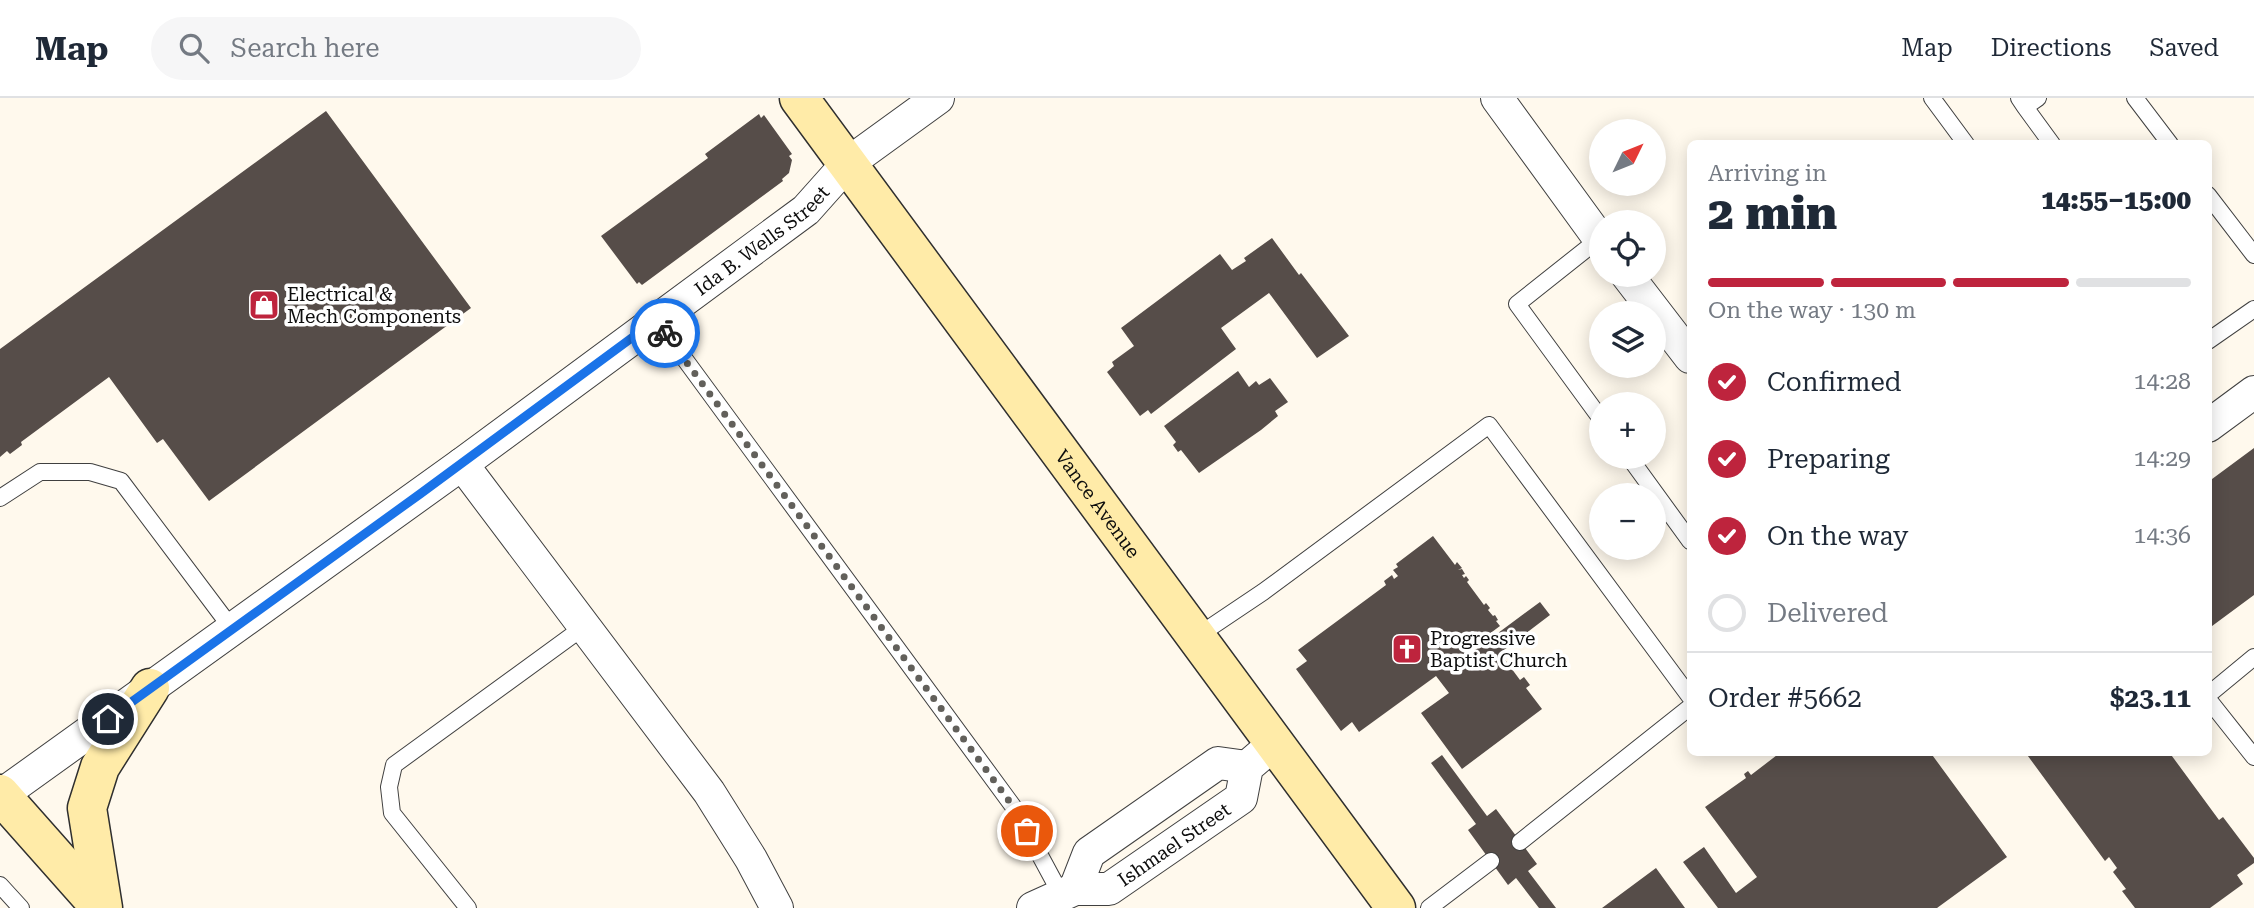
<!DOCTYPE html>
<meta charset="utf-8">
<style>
:root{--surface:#fff;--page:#f6f6f7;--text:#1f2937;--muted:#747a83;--line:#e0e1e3;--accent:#be243d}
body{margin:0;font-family:"Roboto Serif",serif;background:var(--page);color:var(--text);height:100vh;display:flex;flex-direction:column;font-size:26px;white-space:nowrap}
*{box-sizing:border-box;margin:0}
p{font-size:23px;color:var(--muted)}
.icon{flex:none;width:38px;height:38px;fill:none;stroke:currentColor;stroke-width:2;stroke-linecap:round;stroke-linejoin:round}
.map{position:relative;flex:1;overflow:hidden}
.side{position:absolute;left:1687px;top:42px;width:525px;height:616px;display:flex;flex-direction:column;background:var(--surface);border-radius:10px;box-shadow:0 4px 18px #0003}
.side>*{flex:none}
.needle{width:46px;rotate:47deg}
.controls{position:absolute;left:1589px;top:21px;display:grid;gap:14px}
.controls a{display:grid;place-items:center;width:77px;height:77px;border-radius:50%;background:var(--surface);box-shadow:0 4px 18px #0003;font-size:35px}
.pin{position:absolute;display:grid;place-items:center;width:60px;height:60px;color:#fff;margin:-30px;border:4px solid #fff;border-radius:50%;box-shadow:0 2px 7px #0007}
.courier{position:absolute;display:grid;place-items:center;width:70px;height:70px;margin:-35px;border:5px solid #1a73e8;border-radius:50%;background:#fff;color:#222;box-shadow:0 2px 9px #0007}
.head em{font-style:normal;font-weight:800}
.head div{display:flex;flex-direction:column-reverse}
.head{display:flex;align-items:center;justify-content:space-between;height:119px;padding:0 21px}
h1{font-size:46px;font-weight:800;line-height:52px}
.bar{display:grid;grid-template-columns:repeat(4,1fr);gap:10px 7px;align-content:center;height:84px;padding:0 21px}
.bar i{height:9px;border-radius:5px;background:var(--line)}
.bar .current{background:var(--accent)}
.bar p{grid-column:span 4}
.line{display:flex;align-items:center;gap:18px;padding:0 21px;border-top:2px solid var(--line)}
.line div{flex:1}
ol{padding:0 21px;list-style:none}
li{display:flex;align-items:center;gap:21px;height:77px}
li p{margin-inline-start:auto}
li .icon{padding:7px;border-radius:50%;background:var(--accent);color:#fff;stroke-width:4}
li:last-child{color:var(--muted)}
li i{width:38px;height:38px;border:4px solid var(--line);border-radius:50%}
header{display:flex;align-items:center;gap:42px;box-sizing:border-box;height:98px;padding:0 35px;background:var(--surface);border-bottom:2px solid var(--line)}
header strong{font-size:33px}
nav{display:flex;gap:38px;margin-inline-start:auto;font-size:24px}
.search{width:490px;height:63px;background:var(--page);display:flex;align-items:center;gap:18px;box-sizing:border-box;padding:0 24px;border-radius:38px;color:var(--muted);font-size:26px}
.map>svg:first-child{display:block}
.building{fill:#564d49}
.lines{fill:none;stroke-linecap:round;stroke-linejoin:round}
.lane-casing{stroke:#404040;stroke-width:18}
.street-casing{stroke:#404040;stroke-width:34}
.secondary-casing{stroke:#2f2f2f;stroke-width:41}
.lane{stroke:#fff;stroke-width:16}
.street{stroke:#fff;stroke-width:32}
.secondary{stroke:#ffeba8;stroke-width:38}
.done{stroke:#62605b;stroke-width:7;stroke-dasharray:0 12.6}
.route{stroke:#1a73e8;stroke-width:9}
.labels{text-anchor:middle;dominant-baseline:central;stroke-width:7;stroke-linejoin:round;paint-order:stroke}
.street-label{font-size:19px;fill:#0d0d0d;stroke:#fff}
.poi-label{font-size:19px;fill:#0d0d0d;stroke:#fff;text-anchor:start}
</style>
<header>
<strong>Map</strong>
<div class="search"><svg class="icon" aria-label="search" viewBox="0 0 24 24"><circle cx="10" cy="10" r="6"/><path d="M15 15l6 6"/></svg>Search here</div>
<nav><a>Map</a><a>Directions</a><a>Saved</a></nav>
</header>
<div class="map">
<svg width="2254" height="810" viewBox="0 0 2254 810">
<rect width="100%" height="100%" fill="#fff9ed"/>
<path class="building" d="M326,13L471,210L209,403L163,341L157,345L109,279L21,344L22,347L10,356L7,353L0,359V251Z
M759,16L761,20L764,17L792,56L789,58L792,62L789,75L782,81L783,83L642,187L639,184L637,186L601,138L708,60L705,56Z
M1272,140L1299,177L1301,175L1349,238L1317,260L1269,195L1221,230L1236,251L1151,316L1148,312L1140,318L1107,274L1114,268L1112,264L1134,248L1121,230L1220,156L1232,172L1246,163L1244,160Z
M1238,273L1249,289L1256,283L1259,287L1270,280L1288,304L1275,313L1278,318L1261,332L1199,375L1181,352L1178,354L1173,347L1176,344L1164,328Z
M2254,350V497L2208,531V384Z
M1433,438L1455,467L1457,464L1462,470L1458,472L1462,471L1465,476L1462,477L1464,480L1466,478L1469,482L1467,484L1484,507L1486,505L1490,510L1488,512L1493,518L1495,517L1498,522L1496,523L1500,528L1473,548L1474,550L1461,559L1463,561L1540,504L1550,517L1500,555L1520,582L1524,579L1530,587L1526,590L1542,611L1462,671L1421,615L1449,595L1436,578L1359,634L1352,624L1341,633L1296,571L1307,563L1298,552L1386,487L1384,483L1392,477L1394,481L1398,478L1393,472L1398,469L1396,466Z
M1781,654H1930L2007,759L1937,810H1718L1683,764L1704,749L1736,795L1757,779L1705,709L1746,680L1744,676L1748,673L1751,677Z
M2025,654H2169L2219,722L2223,719L2254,760V765L2237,777L2243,786L2210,810H2135L2122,793L2126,791L2113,774L2117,770L2109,759L2105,763Z
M1442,657L1487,718L1496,711L1537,766L1528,773L1556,810H1539L1516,780L1508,787L1468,732L1476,726L1431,665Z
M1656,770L1685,810H1602Z"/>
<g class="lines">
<g class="lane-casing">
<path id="lane" d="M1932,0L1966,46
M2019,0L2025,9L2038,0
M2135,0L2170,46
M2025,9L2052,46
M2208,97L2254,157
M1599,141L1517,206L1601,321
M656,222L1015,711L1064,802
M2208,243L2254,211
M1629,359L1690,443
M0,400L40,374H90L121,383L233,532
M1196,539L1263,494L1489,327L1690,599
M2208,597L2254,559
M2208,601L2254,659
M1520,744L1690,609
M0,787L21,810
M468,810L392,715L389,689L394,667L585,528
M1429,810L1491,763"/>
</g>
<g class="street-casing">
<g id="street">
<path d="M1497,0L1601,143"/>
<path d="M1627,177L1690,259"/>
<path d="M2208,328L2254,294"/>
<path d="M462,366L709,694L751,761L777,810"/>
<path id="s1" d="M0,698L462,366L806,112L847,66L938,0"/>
<path d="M1075,791L1089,755L1218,665L1247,669"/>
<path id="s2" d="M1033,810L1075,791H1109L1241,700L1247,669L1275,645"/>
</g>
</g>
<g class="secondary-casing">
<g id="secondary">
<path id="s3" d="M799,0L1396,810"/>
<path d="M0,696L101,810"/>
<path d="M103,810L87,710L100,669L150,590"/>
</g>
</g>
<use href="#lane" class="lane"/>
<use href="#street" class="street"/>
<use href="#secondary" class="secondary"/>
</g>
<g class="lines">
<path class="done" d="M665,235L1015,711L1027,733"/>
<path class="route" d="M108,621L420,396L656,222L665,235"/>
</g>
<defs>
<g id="shop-square" transform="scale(1.575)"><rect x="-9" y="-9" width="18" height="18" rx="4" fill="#be243d" stroke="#fff"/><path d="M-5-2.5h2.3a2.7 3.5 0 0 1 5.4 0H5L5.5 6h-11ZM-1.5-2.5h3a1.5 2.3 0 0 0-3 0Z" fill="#fff"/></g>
<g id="church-square" transform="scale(1.575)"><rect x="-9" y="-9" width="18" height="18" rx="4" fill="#be243d" stroke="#fff"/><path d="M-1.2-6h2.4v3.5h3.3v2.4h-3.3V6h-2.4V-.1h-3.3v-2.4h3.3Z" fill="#fff"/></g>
</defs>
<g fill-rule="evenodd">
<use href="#shop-square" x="264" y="207"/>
<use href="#church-square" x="1407" y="551"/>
</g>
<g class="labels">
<g class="street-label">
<text stroke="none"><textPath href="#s1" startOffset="943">Ida B. Wells Street</textPath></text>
<text stroke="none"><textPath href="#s3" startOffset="504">Vance Avenue</textPath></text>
<text stroke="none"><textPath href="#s2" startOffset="159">Ishmael Street</textPath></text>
</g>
<g class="poi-label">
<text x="287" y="196">Electrical &amp;<tspan x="287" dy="22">Mech Components</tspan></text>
<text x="1430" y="540">Progressive<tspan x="1430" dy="22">Baptist Church</tspan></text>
</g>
</g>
</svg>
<div class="controls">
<a><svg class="needle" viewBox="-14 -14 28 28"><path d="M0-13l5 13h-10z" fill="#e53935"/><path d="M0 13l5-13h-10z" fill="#747a83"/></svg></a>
<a><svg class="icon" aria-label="locate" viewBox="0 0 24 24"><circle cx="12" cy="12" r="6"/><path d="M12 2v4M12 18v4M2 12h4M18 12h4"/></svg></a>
<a><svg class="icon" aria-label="layers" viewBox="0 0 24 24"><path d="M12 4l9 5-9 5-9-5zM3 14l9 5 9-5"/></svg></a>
<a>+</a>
<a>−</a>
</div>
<div class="pin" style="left:1027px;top:733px;background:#ea580c"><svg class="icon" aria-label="bag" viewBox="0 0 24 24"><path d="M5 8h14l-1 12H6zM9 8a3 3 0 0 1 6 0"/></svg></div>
<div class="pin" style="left:108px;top:621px;background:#1f2937"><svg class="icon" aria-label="home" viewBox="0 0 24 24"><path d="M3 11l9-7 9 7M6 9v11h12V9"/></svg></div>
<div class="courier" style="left:665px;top:235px"><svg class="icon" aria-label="bike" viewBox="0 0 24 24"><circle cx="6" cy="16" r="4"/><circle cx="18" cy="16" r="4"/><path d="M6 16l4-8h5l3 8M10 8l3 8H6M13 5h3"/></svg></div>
<section class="side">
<div class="head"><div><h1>2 min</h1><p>Arriving in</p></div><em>14:55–15:00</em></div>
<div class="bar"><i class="current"></i><i class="current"></i><i class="current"></i><i></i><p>On the way · 130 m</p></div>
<ol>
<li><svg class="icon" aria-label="check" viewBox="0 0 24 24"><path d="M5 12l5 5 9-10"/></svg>Confirmed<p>14:28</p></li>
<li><svg class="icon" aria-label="check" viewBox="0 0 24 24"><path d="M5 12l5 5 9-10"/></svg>Preparing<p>14:29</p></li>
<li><svg class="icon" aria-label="check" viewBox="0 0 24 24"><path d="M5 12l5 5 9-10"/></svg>On the way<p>14:36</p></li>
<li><i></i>Delivered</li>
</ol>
<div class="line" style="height:91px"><div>Order #5662</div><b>$23.11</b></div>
</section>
</div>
